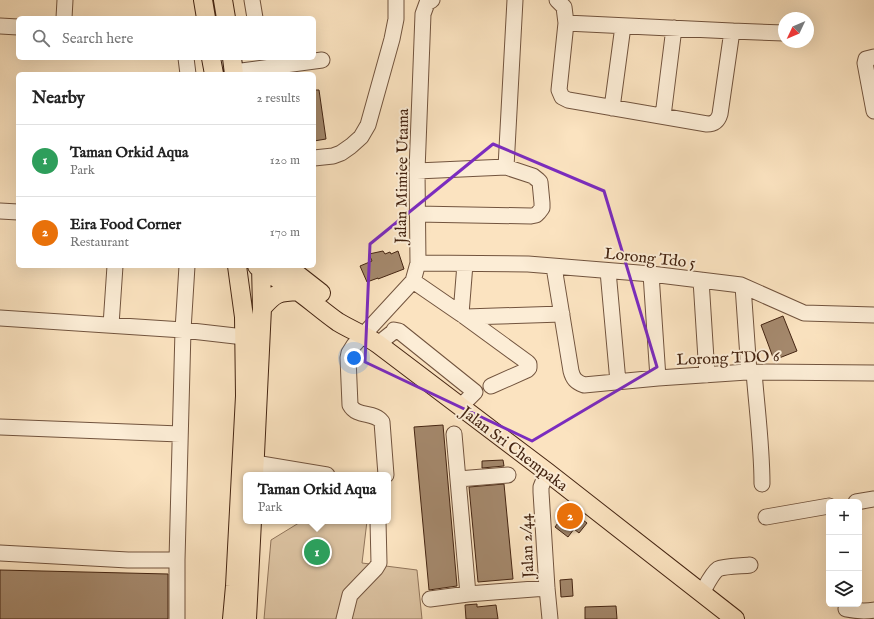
<!DOCTYPE html>
<html lang="en">
<head>
<meta charset="utf-8">
<style>
  body { margin:0; font-family:"IM FELL English",serif; background:#f2f2f2; color:#222 }
  .controls { position:absolute; right:12px; bottom:12px; display:grid; overflow:hidden; border-radius:6px; box-shadow:0 4px 16px #0002 }
  .controls button { width:36px; height:36px; display:grid; place-items:center; padding:0; border:0; border-bottom:1px solid #e0e0e0; background:#fff; color:#222; font:20px sans-serif }
  .compass { position:absolute; left:778px; top:12px; width:36px; height:36px; border-radius:50%; background:#fff; box-shadow:0 4px 16px #0002; rotate:226deg }
  .you { position:absolute; left:354px; top:358px; width:14px; height:14px; margin:-10px; border:3px solid #fff; border-radius:50%; background:#1a73e8; box-shadow:0 0 0 6px #1a73e833 }
  .badge { display:grid; place-items:center; width:26px; height:26px; border-radius:50%; background:#0b8043; color:#fff; font-size:13px; font-weight:700 }
  .pin { position:absolute; translate:-50% -50%; border:2px solid #fff; box-shadow:0 1px 4px #0006 }
  .popup { position:absolute; left:243px; top:472px; width:148px; height:52px; box-sizing:border-box; display:grid; place-content:center; border-radius:6px; background:#fff; filter:drop-shadow(0 1px 3px #0005); font-size:13px; white-space:nowrap; color:#767676 }
  .popup b { font-size:15px; color:#222 }
  .popup::after { content:''; position:absolute; left:50%; top:100%; margin-left:-8px; border:8px solid transparent; border-top-color:#fff }
  .list { margin:0; padding:0; list-style:none }
  h2 { display:flex; justify-content:space-between; align-items:center; height:52px; margin:0; padding:0 16px; font-size:17px }
  h2 small { font-size:13px; font-weight:400; color:#767676 }
  .list li { display:grid; grid-template-columns:26px 1fr auto; gap:12px; align-items:center; box-sizing:border-box; height:72px; padding:0 16px; border-top:1px solid #e0e0e0 }
  .list b { display:block; font-size:15px; white-space:nowrap }
  .list p { margin:0; font-size:13px; white-space:nowrap; color:#767676 }
  .list em { font-size:13px; font-style:normal; color:#767676 }
  .icon { flex:none; width:22px; height:22px; fill:none; stroke:currentColor; stroke-width:2; stroke-linecap:round; stroke-linejoin:round }
  .map { position:relative; flex:none; width:874px; height:619px; overflow:hidden }
  .search { position:absolute; background:#fff; box-shadow:0 4px 16px #0002; left:16px; top:16px; width:300px; height:44px; display:flex; align-items:center; gap:10px; box-sizing:border-box; padding:0 14px; border-radius:6px; color:#767676; font-size:15px }
  .panel { position:absolute; background:#fff; box-shadow:0 4px 16px #0002; left:16px; top:72px; width:300px; height:196px; border-radius:6px }
  .map>svg:first-child { display:block }
  .green { fill:#dcc3a2; stroke:#90745a }
  .building { fill:#a4886c; stroke:#452512 }
  .lines { fill:none; stroke-linecap:round; stroke-linejoin:round }
  .minor-casing { stroke:#72543e; stroke-width:17 }
  .major-casing { stroke:#452512; stroke-width:20 }
  .minor { stroke:#fcedd6; stroke-width:15 }
  .major { stroke:#fbe3c0; stroke-width:18 }
  .marked { fill:none; stroke:#7b2cbf; stroke-width:3; stroke-linejoin:round }
  .labels { text-anchor:middle; stroke-width:4; stroke-linejoin:round; paint-order:stroke }
  .street-label { font-size:16px; fill:#452512; stroke:#fcedd6 }
</style>
</head>
<body>
<div class="map">
<svg width="874" height="619" viewBox="0 0 874 619">
  <rect width="100%" height="100%" fill="#fbe3c0"/>
  <filter id="stains"><feTurbulence type="fractalNoise" baseFrequency=".005" numOctaves="4"/><feColorMatrix values="0 0 0 0 .2 0 0 0 0 .09 0 0 0 0 .02 0 0 0 .5 -.17"/></filter>
  <radialGradient id="worn" r=".72"><stop offset=".6" stop-color="#630" stop-opacity="0"/><stop offset="1" stop-color="#630" stop-opacity=".3"/></radialGradient>
  <path class="green" d="M302 521H367L362 563 417 570 422 619H264L271 540Z"/>
  <path class="building" d="M314 90H319L326 139 314 141Z
    M383 251 385 254 390 252 391 254 398 251 404 269 378 279V278L367 282 360 266 372 261 369 254Z
    M783 316 797 351 774 360 761 325Z
    M443 425 457 586 429 590 414 427Z
    M503 460 504 466 482 468V461Z
    M504 484 513 579 478 582 469 487Z
    M568 509 587 523 579 533 574 529 568 537 555 527Z
    M0 570 168 574V619H0Z
    M572 579 573 596 561 597 560 580Z
    M477 604V607L496 605 498 619H466L465 605Z
    M616 606 617 619H585V607Z"/>
  <g class="lines">
    <g class="minor-casing">
      <path id="minor" d="M252 0 255 18
        M557 0 564 7 566 23 559 90 562 97 568 100 707 124C714 124 718 121 720 114L732 31
        M64 18 65 0
        M566 23 732 31 784 33
        M0 26 18 27
        M874 57 866 59 865 63 874 111
        M186 58 188 74
        M234 72 322 60
        M612 108 623 26
        M663 116 674 28
        M314 158 333 156 341 153 351 146 361 137 368 125 392 39 396 19V0
        M506 167 515 0
        M417 171 506 167 533 176 538 180 540 182 542 203V208L539 212 536 215 531 216 417 214
        M0 211 18 212
        M418 263 528 264 651 274 741 285 804 313 874 315
        M554 267 571 371C573 379 576 382 584 385L658 378 747 372 874 373
        M608 271 618 382
        M651 274 658 378
        M701 280 707 375
        M413 281 461 314 527 362 529 364V368L527 370 491 386
        M743 286 749 372
        M461 314 465 264
        M466 317 562 314
        M0 318 183 330 244 337
        M111 325 115 266
        M378 344 393 332 394 330 399 331 475 392 460 407
        M754 372C757 410 762 447 762 484
        M0 427 180 434
        M454 434 468 594 547 588
        M255 463 327 475
        M547 472 541 487V492L547 588 550 619
        M386 475 382 422C374 411 357 418 350 405L348 358 349 353 354 345 413 281 418 263 417 171 423 14 427 3 432 0
        M458 479 508 475
        M856 502 874 499
        M766 517 829 506
        M0 553 128 560H177
        M702 593C706 586 712 573 718 569 724 566 743 566 750 565
        M430 599 468 594
        M846 609C856 611 864 612 874 610
        M177 619V560L183 330 187 266
        M344 619 350 595 376 568 379 563 378 521"/>
    </g>
    <g class="major-casing">
      <path id="major" d="M203 0 206 18
        M223 0 226 18
        M211 58 214 74
        M232 58 234 74
        M257 266C266 274 278 278 289 285 306 296 321 310 338 322 351 330 365 335 378 344L547 472 735 619
        M283 266 298 275 321 293
        M262 308C275 293 278 292 298 291
        M254 475 262 308 261 266
        M232 619 235 586 245 396 244 317 237 266
        M247 619 252 521"/>
    </g>
    <use href="#minor" class="minor"/>
    <use href="#major" class="major"/>
  </g>
  <path class="marked" d="M493 144 604 191 657 367 532 441 365 362 370 244Z"/>
  <g class="labels">
    <g class="street-label">
      <text transform="translate(401 176) rotate(-89)" y="6">Jalan Mimiee Utama</text>
      <text transform="translate(650 257) rotate(6)" y="6">Lorong Tdo 5</text>
      <text transform="translate(728 357) rotate(-2)" y="6">Lorong TDO 6</text>
      <text transform="translate(515 448) rotate(37)" y="6">Jalan Sri Chempaka</text>
      <text transform="translate(526 546) rotate(-93)" y="6">Jalan 2/44</text>
    </g>
  </g>
  <rect width="100%" height="100%" filter="url(#stains)"/>
  <rect width="100%" height="100%" fill="url(#worn)"/>
</svg>
<div class="controls">
<button>+</button>
<button>−</button>
<button><svg class="icon" aria-label="layers" viewBox="0 0 24 24"><path d="M12 4l9 5-9 5-9-5zM3 14l9 5 9-5"/></svg></button>
</div>
<svg class="compass" viewBox="-18 -18 36 36"><path d="M0-13l5 13h-10z" fill="#e53935"/><path d="M0 13l5-13h-10z" fill="#767676"/></svg>
<div class="you"></div>
<div class="pin badge" style="left:317px;top:552px;background:#2e9e5b">1</div>
<div class="popup"><b>Taman Orkid Aqua</b>Park</div>
<div class="pin badge" style="left:570px;top:516px;background:#e8710a">2</div>
<div class="search"><svg class="icon" aria-label="search" viewBox="0 0 24 24"><circle cx="10" cy="10" r="6"/><path d="M15 15l6 6"/></svg>Search here</div>
<section class="panel">
<h2>Nearby<small>2 results</small></h2>
<ul class="list">
<li><span class="badge" style="background:#2e9e5b">1</span><div><b>Taman Orkid Aqua</b><p>Park</p></div><em>120 m</em></li>
<li><span class="badge" style="background:#e8710a">2</span><div><b>Eira Food Corner</b><p>Restaurant</p></div><em>170 m</em></li>
</ul>
</section>
</div>
</body>
</html>
